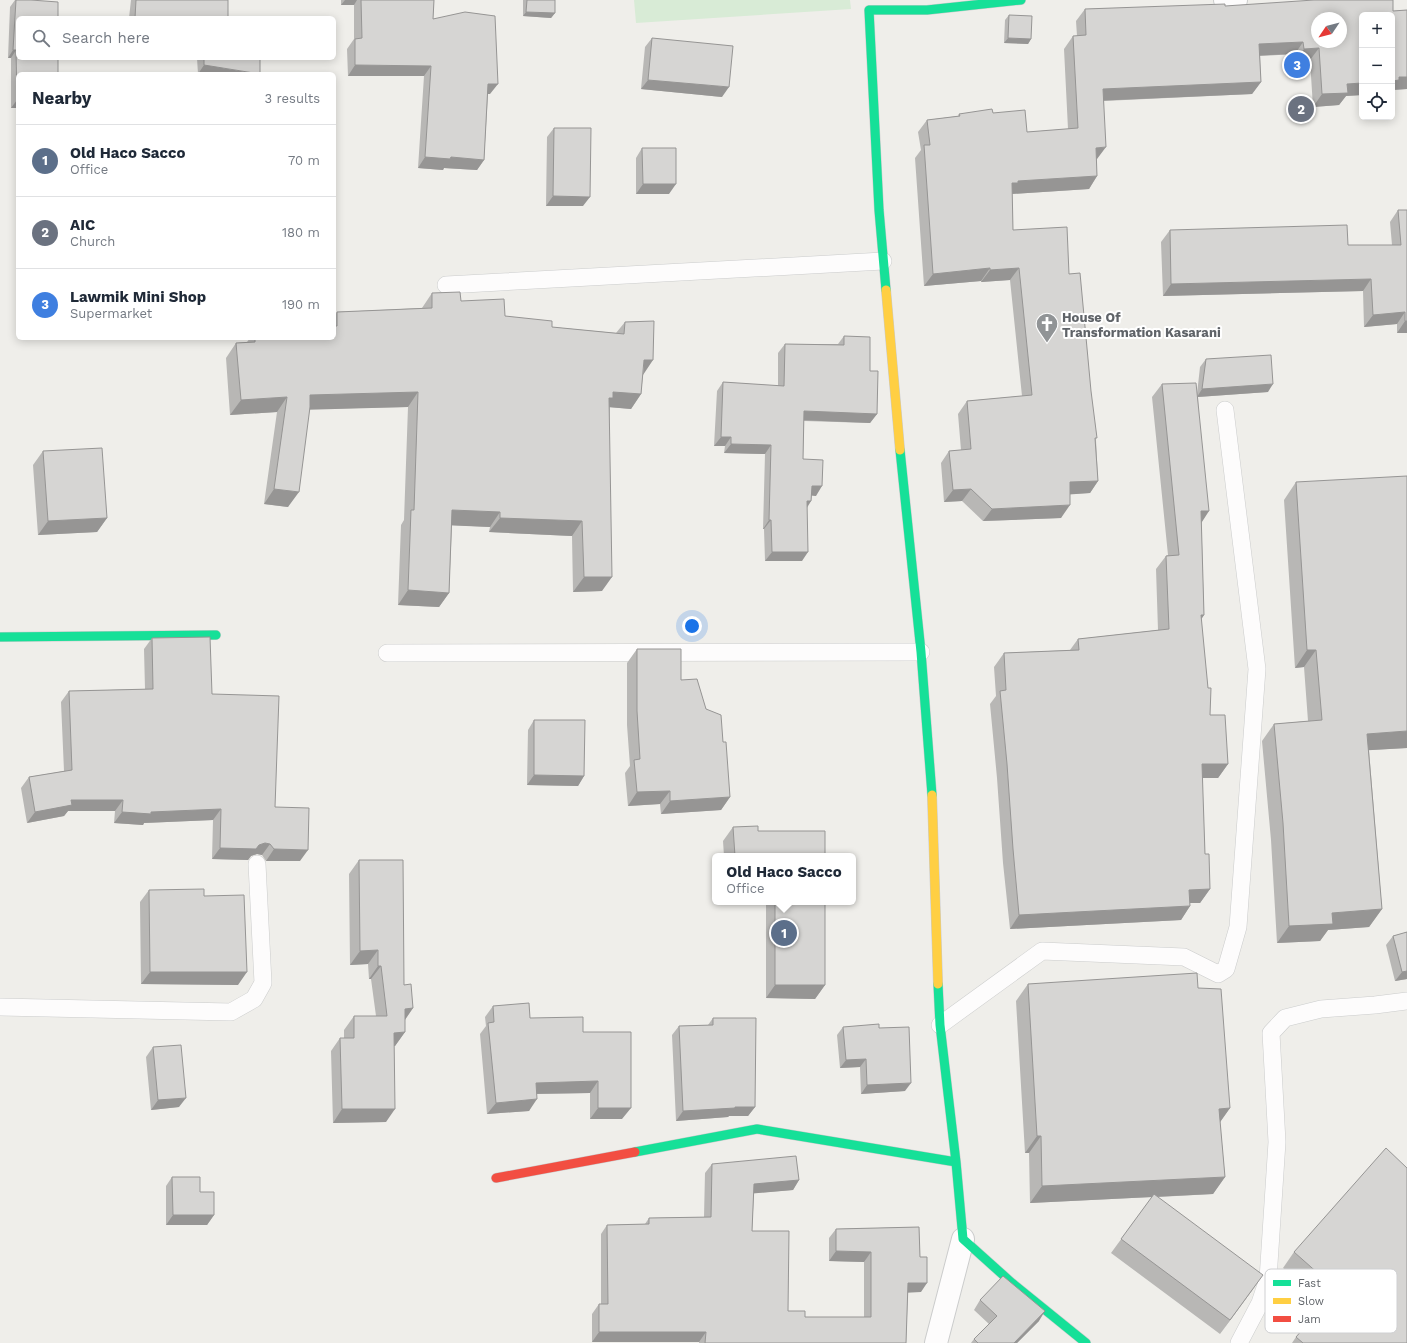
<!DOCTYPE html>
<html lang="en">
<head>
<meta charset="utf-8">
<style>
  body { margin:0; font-family:"Work Sans",sans-serif; background:#f2f2f3; color:#1f2937 }
  .controls { position:absolute; right:12px; top:12px; display:grid; overflow:hidden; border-radius:6px; box-shadow:0 2px 10px #0003 }
  .controls button { width:36px; height:36px; display:grid; place-items:center; padding:0; border:0; border-bottom:1px solid #e0e1e3; background:#fff; color:#1f2937; font:20px sans-serif }
  .compass { position:absolute; left:1311px; top:12px; width:36px; height:36px; border-radius:50%; background:#fff; box-shadow:0 2px 10px #0003; rotate:235deg }
  .you { position:absolute; left:692px; top:626px; width:14px; height:14px; margin:-10px; border:3px solid #fff; border-radius:50%; background:#1a73e8; box-shadow:0 0 0 6px #1a73e833 }
  .badge { display:grid; place-items:center; width:26px; height:26px; border-radius:50%; background:#7c3aed; color:#fff; font-size:13px; font-weight:700 }
  .pin { position:absolute; translate:-50% -50%; border:2px solid #fff; box-shadow:0 1px 4px #0006 }
  .popup { position:absolute; left:712px; top:853px; width:144px; height:52px; box-sizing:border-box; display:grid; place-content:center; border-radius:6px; background:#fff; filter:drop-shadow(0 1px 3px #0005); font-size:13px; white-space:nowrap; color:#747a83 }
  .popup b { font-size:15px; color:#1f2937 }
  .popup::after { content:''; position:absolute; left:50%; top:100%; margin-left:-8px; border:8px solid transparent; border-top-color:#fff }
  .list { margin:0; padding:0; list-style:none }
  h2 { display:flex; justify-content:space-between; align-items:center; height:52px; margin:0; padding:0 16px; font-size:17px }
  h2 small { font-size:13px; font-weight:400; color:#747a83 }
  .list li { display:grid; grid-template-columns:26px 1fr auto; gap:12px; align-items:center; box-sizing:border-box; height:72px; padding:0 16px; border-top:1px solid #e0e1e3 }
  .list b { display:block; font-size:15px; white-space:nowrap }
  .list p { margin:0; font-size:13px; white-space:nowrap; color:#747a83 }
  .list em { font-size:13px; font-style:normal; color:#747a83 }
  .icon { flex:none; width:22px; height:22px; fill:none; stroke:currentColor; stroke-width:2; stroke-linecap:round; stroke-linejoin:round }
  .map { position:relative; flex:none; width:1407px; height:1343px; overflow:hidden }
  .search { position:absolute; background:#fff; box-shadow:0 2px 10px #0003; left:16px; top:16px; width:320px; height:44px; display:flex; align-items:center; gap:10px; box-sizing:border-box; padding:0 14px; border-radius:6px; color:#747a83; font-size:15px }
  .panel { position:absolute; background:#fff; box-shadow:0 2px 10px #0003; left:16px; top:72px; width:320px; height:268px; border-radius:6px }
  .map>svg:first-child { display:block }
  .green { fill:#d8ebd6 }
  .lines { fill:none; stroke-linecap:round; stroke-linejoin:round }
  .lane-casing { stroke:#cbcccc; stroke-width:18 }
  .street-casing { stroke:#cbcccc; stroke-width:24 }
  .fast-casing { stroke:#cacacb; stroke-width:10 }
  .slow-casing { stroke:#cacacb; stroke-width:10 }
  .jam-casing { stroke:#cacacb; stroke-width:10 }
  .lane { stroke:#fdfcfc; stroke-width:17 }
  .street { stroke:#fdfcfc; stroke-width:22 }
  .fast { stroke:#16e098; stroke-width:9 }
  .slow { stroke:#ffcf43; stroke-width:9 }
  .jam { stroke:#f24e42; stroke-width:9 }
  .wall { fill:#b8b7b5 }
  .shaded-wall { fill:#969594 }
  .building { fill:#d6d5d3; stroke:#969594; fill-rule:evenodd }
  .labels { text-anchor:middle; stroke-width:4; stroke-linejoin:round; paint-order:stroke }
  .poi-label { font-size:13px; font-weight:bold; fill:#5f6368; stroke:#fff; text-anchor:start }
  .key { fill:#fff; stroke:#cfd0d2; stroke-width:1 }
  .key-label { font-size:11px; fill:#5f6368 }
</style>
</head>
<body>
<div class="map">
<svg width="1407" height="1343" viewBox="0 0 1407 1343">
  <rect width="100%" height="100%" fill="#efeeea"/>
  <path class="green" d="M634 0H850L851 9 636 23Z"/>
  <g class="lines">
    <g class="lane-casing">
      <path id="lane" d="M446 285 883 261
        M387 653 921 652
        M0 1007 231 1012 254 999 263 983 257 864
        M940 1025 1042 951 1184 957 1218 974 1226 969 1238 927 1257 669 1225 410
        M1239 1343 1260 1303 1268 1279 1277 1142 1271 1033 1285 1018 1321 1009 1375 1005 1407 1001"/>
    </g>
    <g class="street-casing">
      <path id="street" d="M1225 0H1236
        M936 1343 963 1239"/>
    </g>
    <g class="fast-casing">
      <path id="fast" d="M886 290 879 210 869 10H927L1021 0
        M900 450 921 652 932 795
        M0 637 216 635
        M938 984 940 1025 956 1162 963 1239 1012 1283 1086 1343
        M635 1152 757 1129 956 1162"/>
    </g>
    <g class="slow-casing">
      <path id="slow" d="M886 290 900 450
        M932 795 938 984"/>
    </g>
    <g class="jam-casing">
      <path id="jam" d="M496 1178 635 1152"/>
    </g>
    <use href="#lane" class="lane"/>
    <use href="#street" class="street"/>
    <use href="#fast" class="fast"/>
    <use href="#slow" class="slow"/>
    <use href="#jam" class="jam"/>
  </g>
  <path class="wall" d="M15 0H31L18 74V108H11V58H8L10 7Z
    M131 0H228V18H129Z
    M341 0H434L433 19 490 94H488L484 160 477 170 444 168 443 170 418 168 424 76H348L347 49 354 39V5H341Z
    M523 0H555V13L551 18 523 16Z
    M1225 6 1393 11 1407 10V89L1392 90V15H1362V95L1346 96 1339 105 1313 107 1310 60 1295 61V54L1260 56 1261 82 1252 94 1104 101 1097 159 1096 160 1097 176 1089 189 1012 194 1013 230 1069 274 1096 440 1098 481 1090 493 1070 494 1061 518 983 521 962 501 944 502 941 463 949 451 961 450 958 414 967 401 1022 396 1010 280 981 282V281L924 286 915 158 921 150 918 132 927 120 958 116 959 114 993 113 1027 132 1068 129 1064 49 1073 36H1077L1076 21 1085 9Z
    M1009 15 1031 39 1028 44 1004 43 1005 20Z
    M652 38 722 97 641 89 645 47Z
    M197 58H260L198 74Z
    M554 128 583 206H546L547 137Z
    M642 148 669 194H636V158Z
    M1398 210H1407V333H1397V324L1364 327 1363 291 1163 296 1161 242 1170 230 1348 245H1392L1390 222Z
    M432 293 461 301 505 316 552 327 616 333 625 322 643 375 641 394 631 409 610 407 602 591 573 592 572 536 489 532 490 527 452 525 449 593 439 607 398 605 401 525 404 520 408 407 310 409 288 507 264 504 277 412 230 415 226 358 236 343 247 342 250 338H334V317L337 312 422 308Z
    M844 336 870 371 877 414 870 423 804 421 803 459 816 496 812 495 811 501 807 508 802 561H765L764 529H763L765 454 724 453 725 446H714L717 391 723 382 778 386V353L785 344H838Z
    M1206 359 1268 392 1198 397 1204 615 1201 619 1210 715 1228 764 1218 778H1202L1205 854 1210 889 1200 903H1190V906L1181 920 1010 929 1003 863 997 778 990 704 996 696 994 667 1004 653 1070 650 1078 639 1158 630 1156 569 1166 556 1168 555 1152 397 1162 384 1197 394 1200 367Z
    M43 451 107 518 97 532 38 535 33 465Z
    M1296 482 1407 748 1369 750 1382 909 1369 927 1328 930 1320 941 1277 943 1271 840 1262 741 1274 724 1308 721 1304 667 1295 668 1284 500Z
    M152 638 212 694 275 807 300 861H266L262 855 257 854 251 856 248 860 212 859 213 820 144 823 143 825 114 823 115 811H68L64 816 27 823 21 788 29 777 64 771 61 702 69 691 145 689 144 649Z
    M637 649 681 680 706 709 723 742 730 797 721 810 661 814 660 804 628 806 625 773 630 766 627 725V663Z
    M534 720 584 776 578 786 527 785 528 730Z
    M733 827 758 831 825 856H724L723 841Z
    M359 860 404 985 413 1008 405 1020V1032L395 1046H394L386 1122 333 1123 331 1051 340 1038H344V1030L354 1016H376L371 979H369L368 964 350 965 349 874Z
    M149 890 204 896 238 985 141 984 140 902Z
    M766 902H825V985L815 999 766 998Z
    M1407 932V979L1395 981 1386 945 1393 936Z
    M1028 984 1198 988 1230 1108 1220 1122 1225 1177 1213 1194 1158 1197 1253 1289 1220 1334 1111 1253 1152 1197 1030 1203 1029 1153H1025L1016 1001Z
    M493 1006 530 1018 583 1032 622 1119H590V1093L537 1094 529 1111 487 1114 480 1034 486 1026 485 1017Z
    M713 1018 755 1107 748 1116H729L728 1117 676 1121 672 1035 679 1026 708 1025Z
    M843 1027 879 1028 905 1091 861 1094 860 1067 840 1068 837 1035Z
    M153 1047 179 1107 151 1110 146 1057Z
    M712 1164 799 1180 793 1190 754 1193 752 1231 788 1311 805 1317H864V1262L829 1261V1238L836 1229 919 1227 921 1292H908L906 1343H699V1342H592V1314L599 1304H601V1234L607 1225 645 1224 649 1218 704 1217 705 1173Z
    M172 1177 200 1192 214 1215 207 1225H166V1186Z
    M1294 1252 1407 1343H1292L1296 1337 1324 1305 1283 1268Z
    M980 1300 1039 1321 1017 1343H971L974 1339 989 1324 974 1310Z"/>
  <path class="shaded-wall" d="M345 0H357L354 5H341Z
    M526 12 555 13 551 18 523 16Z
    M1008 38 1031 39 1028 44 1004 43Z
    M1303 42 1295 54 1250 56 1259 44Z
    M1319 48 1310 60 1295 61 1304 49Z
    M13 50H16L11 58H8Z
    M204 65 259 74H198Z
    M355 65 431 66 424 76H348Z
    M1399 77H1407V89L1392 90V81Z
    M648 80 729 87 722 97 641 89Z
    M1261 82 1252 94 1094 101 1103 89Z
    M1362 83V95L1346 96 1339 105 1313 107 1322 94 1347 84Z
    M488 84H498L490 94H481Z
    M17 100H18V108H11Z
    M1106 147 1097 159 1087 160 1096 148Z
    M425 157H451L484 160 477 170 444 168 443 170 418 168Z
    M1097 176 1089 189 1011 194 1012 183 1018 181Z
    M643 184H676L669 194H636Z
    M553 196 590 197 583 206H546Z
    M990 268 981 281 924 286 933 274Z
    M1019 268 1010 280 981 282 990 270Z
    M1371 279 1363 291 1163 296 1171 284Z
    M1405 312 1397 324 1364 327 1373 315Z
    M1405 321H1407V333H1397Z
    M644 360H653L643 375Z
    M1273 384 1268 392 1197 397 1202 389Z
    M418 392 408 407 299 410 310 395Z
    M613 392 641 394 631 409 607 407 599 413Z
    M287 397 277 412 230 415 241 400Z
    M804 411 877 414 870 423 798 420Z
    M721 437H731L725 446H714Z
    M731 444 771 445 765 454 724 453Z
    M1098 481 1090 493 1062 495 1070 482Z
    M812 486H822L816 496 805 495Z
    M274 489 299 492 288 507 264 504Z
    M971 489 962 501 944 502 953 490Z
    M807 501H811L805 510Z
    M1070 505 1061 518 983 521 992 509Z
    M452 510 500 512 490 527 442 525Z
    M1201 511H1209L1200 525Z
    M107 518 97 532 38 535 48 521Z
    M500 518 582 521 572 536 489 532Z
    M769 520H771L764 529H763Z
    M772 552H808L802 561H765Z
    M584 577H612L602 591 573 592Z
    M408 590 449 593 439 607 398 605Z
    M1201 615H1204L1195 629Z
    M1307 650H1316L1304 667 1295 668Z
    M1407 731V748L1355 751 1367 734Z
    M1202 764H1228L1218 778H1192Z
    M534 775 584 776 578 786 527 785Z
    M670 791 660 804 628 806 637 792Z
    M730 797 721 810 661 814 670 801Z
    M71 800H123L115 811H68L64 816 27 823 35 812Z
    M221 809 213 820 144 823 143 825 114 823 122 812H151Z
    M265 843 270 844 262 855 257 854 251 856 248 860 212 859 220 848 259 845Z
    M274 849 308 850 300 861H266Z
    M1210 889 1200 903H1180L1189 890Z
    M1190 906 1181 920 1010 929 1019 915Z
    M1382 909 1369 927 1328 930 1320 941 1277 943 1289 926 1332 913Z
    M378 950 368 964 350 965 360 951Z
    M378 966H381L371 979H369Z
    M1407 971V979L1395 981 1402 972Z
    M150 972H247L238 985 141 984Z
    M775 985H825L815 999 766 998Z
    M413 1008 404 1021 405 1009Z
    M405 1032 395 1046 384 1047 394 1033Z
    M866 1059 860 1067 840 1068 846 1060Z
    M598 1081 590 1093 528 1094 536 1083Z
    M911 1083 905 1091 861 1094 867 1085Z
    M186 1098 179 1107 151 1110 158 1100Z
    M537 1099 529 1111 487 1114 496 1103Z
    M735 1107H755L748 1116H729L728 1117 676 1121 683 1111Z
    M598 1108H631L622 1119H590Z
    M1230 1108 1218 1125 1219 1109Z
    M342 1109H395L386 1122 333 1123Z
    M1037 1136H1041L1029 1153H1025Z
    M1225 1177 1213 1194 1030 1203 1042 1186Z
    M799 1180 793 1190 747 1194 754 1184Z
    M173 1215H214L207 1225H166Z
    M836 1251 871 1252 864 1262 829 1261Z
    M1263 1275 1253 1289 1220 1334 1230 1320Z
    M908 1283H927L921 1292 902 1293Z
    M1045 1311 1039 1321 1017 1343H1014Z
    M599 1332H706L699 1342H592Z"/>
  <path class="building" d="M16 0H31L58 2V18H18V58H58V74H18V100H17L16 50H13Z
    M136 0H228V18H135Z
    M361 0H434L433 19 465 12 495 16 498 84H488L484 160 451 157 450 159 425 157 431 66 355 65V39L362 38Z
    M527 0H555V13L526 12Z
    M1314 0H1393V11L1407 10V77H1399V80L1392 81V15H1362V83L1347 84 1348 93 1322 94 1319 48 1304 49 1303 42 1259 44 1261 82 1103 89 1106 147 1096 148 1097 176 1018 181V183H1012L1013 230 1067 227 1069 274 1080 273 1091 391 1097 438H1095L1098 481 1070 482V505L992 509 971 489 953 490 949 451 971 449 967 401 1032 395 1019 268 990 270V268L933 274 924 145H930L927 120 960 116 959 114 992 109 993 113 1025 110 1027 132 1078 128 1073 36 1086 35 1085 9 1225 4V6ZM1317 18H1341V42H1317Z
    M1009 15 1032 16 1031 39 1008 38Z
    M652 38 733 46 729 87 648 80Z
    M204 58H260V74L204 65Z
    M554 128H591L590 197 553 196Z
    M642 148H676V184H643Z
    M1398 210H1407V321H1405V312L1373 315 1371 279 1171 284 1170 230 1347 225 1348 245H1401Z
    M460 292 461 301 504 299 505 316 552 321V327L624 334 625 322 654 321 653 360H644L641 394 613 392V398H609L612 577H584L582 521 500 518V512L452 510 449 593 408 590 411 510H414L418 392 310 395V407L299 492 274 489 287 397 241 400 236 343 255 342V338H334V326H337V312L432 308V293Z
    M844 336 870 337V371H878L877 414 804 411 803 459 823 460 822 486H812L811 501H807L808 552H772L771 520H769L771 445 731 444V437H721L723 382 784 386 785 344 844 345Z
    M1271 355 1273 384 1202 389 1206 359Z
    M1196 383 1209 511H1201L1204 615H1201L1208 688H1211L1210 715H1225L1228 764H1202L1205 854H1209L1210 889 1189 890 1190 906 1019 915 1013 849 1007 764 1000 691 1006 690 1004 653 1079 650 1078 639 1169 629 1166 556 1179 555 1162 384Z
    M102 448 107 518 48 521 43 451Z
    M1407 476V731L1367 734 1382 909 1332 913 1333 924 1289 926 1283 823 1274 724 1322 720 1316 650H1307L1296 482Z
    M210 637 212 694 279 696 275 807 309 808 308 850 274 849 270 844 265 843 259 845 256 849 220 848 221 809 151 812V814L122 812 123 800H71L72 805 35 812 29 777 72 770 69 691 153 689 152 638Z
    M637 649H681V680L697 679 706 709 721 715 723 742H726L730 797 670 801V791L637 792 634 760 640 759 637 711Z
    M534 720H585L584 776 534 775Z
    M758 826V831H825V856H735L733 827Z
    M359 860H403L404 985 411 984 413 1008 405 1009V1032L394 1033 395 1109H342L340 1038H354V1016H387L381 966H378V950L360 951Z
    M204 889V896L244 895 247 972H150L149 890Z
    M775 902H825V985H775Z
    M1407 932V971L1402 972 1393 936Z
    M1197 973 1198 988 1221 989 1230 1108 1219 1109 1225 1177 1042 1186 1041 1136H1037L1028 984Z
    M529 1003 530 1018 583 1017V1032H631V1108H598V1081L536 1083 537 1099 496 1103 488 1023 494 1022 493 1006Z
    M713 1018H756L755 1107H735V1108L683 1111 679 1026 713 1025Z
    M879 1024V1028L909 1027 911 1083 867 1085 866 1059 846 1060 843 1027Z
    M181 1045 186 1098 158 1100 153 1047Z
    M1386 1148 1407 1168V1343H1303L1296 1337 1337 1290 1294 1252Z
    M796 1156 799 1180 754 1184 752 1231H789L788 1311H805V1317H871V1252L836 1251V1229L919 1227 920 1257H927V1283H908L906 1343H705L706 1332H599V1304H608L607 1225 649 1224V1218L711 1217 712 1164Z
    M172 1177H200V1192H214V1215H173Z
    M1154 1194 1263 1275 1230 1320 1121 1239Z
    M1003 1276 1045 1311 1014 1343H978L974 1339 997 1316 980 1300Z"/>
  <defs>
    <g id="church-pin" transform="scale(1.15)"><path d="M0 17L-7.5 6A9.5 9.5 0 1 1 7.5 6Z" fill="#919496" stroke="#fff"/><path d="M-1.2-6h2.4v3.5h3.3v2.4h-3.3V6h-2.4V-.1h-3.3v-2.4h3.3Z" fill="#fff"/></g>
  </defs>
  <g fill-rule="evenodd">
    <use href="#church-pin" x="1047" y="324"/>
  </g>
  <g class="labels">
    <g class="poi-label">
      <text x="1062" y="322">House Of<tspan x="1062" dy="15">Transformation Kasarani</tspan></text>
    </g>
  </g>
  <rect x="1265" y="1269" width="132" height="64" rx="6" class="key"/>
  <rect x="1273" y="1280" width="18" height="6" fill="#16e098"/>
  <rect x="1273" y="1298" width="18" height="6" fill="#ffcf43"/>
  <rect x="1273" y="1316" width="18" height="6" fill="#f24e42"/>
  <g class="key-label">
    <text x="1298" y="1287">Fast</text>
    <text x="1298" y="1305">Slow</text>
    <text x="1298" y="1323">Jam</text>
  </g>
</svg>
<div class="controls">
<button>+</button>
<button>−</button>
<button><svg class="icon" aria-label="locate" viewBox="0 0 24 24"><circle cx="12" cy="12" r="6"/><path d="M12 2v4M12 18v4M2 12h4M18 12h4"/></svg></button>
</div>
<svg class="compass" viewBox="-18 -18 36 36"><path d="M0-13l5 13h-10z" fill="#e53935"/><path d="M0 13l5-13h-10z" fill="#747a83"/></svg>
<div class="you"></div>
<div class="pin badge" style="left:784px;top:933px;background:#5c6f8a">1</div>
<div class="popup"><b>Old Haco Sacco</b>Office</div>
<div class="pin badge" style="left:1301px;top:109px;background:#6b7280">2</div>
<div class="pin badge" style="left:1297px;top:65px;background:#3f7fe0">3</div>
<div class="search"><svg class="icon" aria-label="search" viewBox="0 0 24 24"><circle cx="10" cy="10" r="6"/><path d="M15 15l6 6"/></svg>Search here</div>
<section class="panel">
<h2>Nearby<small>3 results</small></h2>
<ul class="list">
<li><span class="badge" style="background:#5c6f8a">1</span><div><b>Old Haco Sacco</b><p>Office</p></div><em>70 m</em></li>
<li><span class="badge" style="background:#6b7280">2</span><div><b>AIC</b><p>Church</p></div><em>180 m</em></li>
<li><span class="badge" style="background:#3f7fe0">3</span><div><b>Lawmik Mini Shop</b><p>Supermarket</p></div><em>190 m</em></li>
</ul>
</section>
</div>
</body>
</html>
